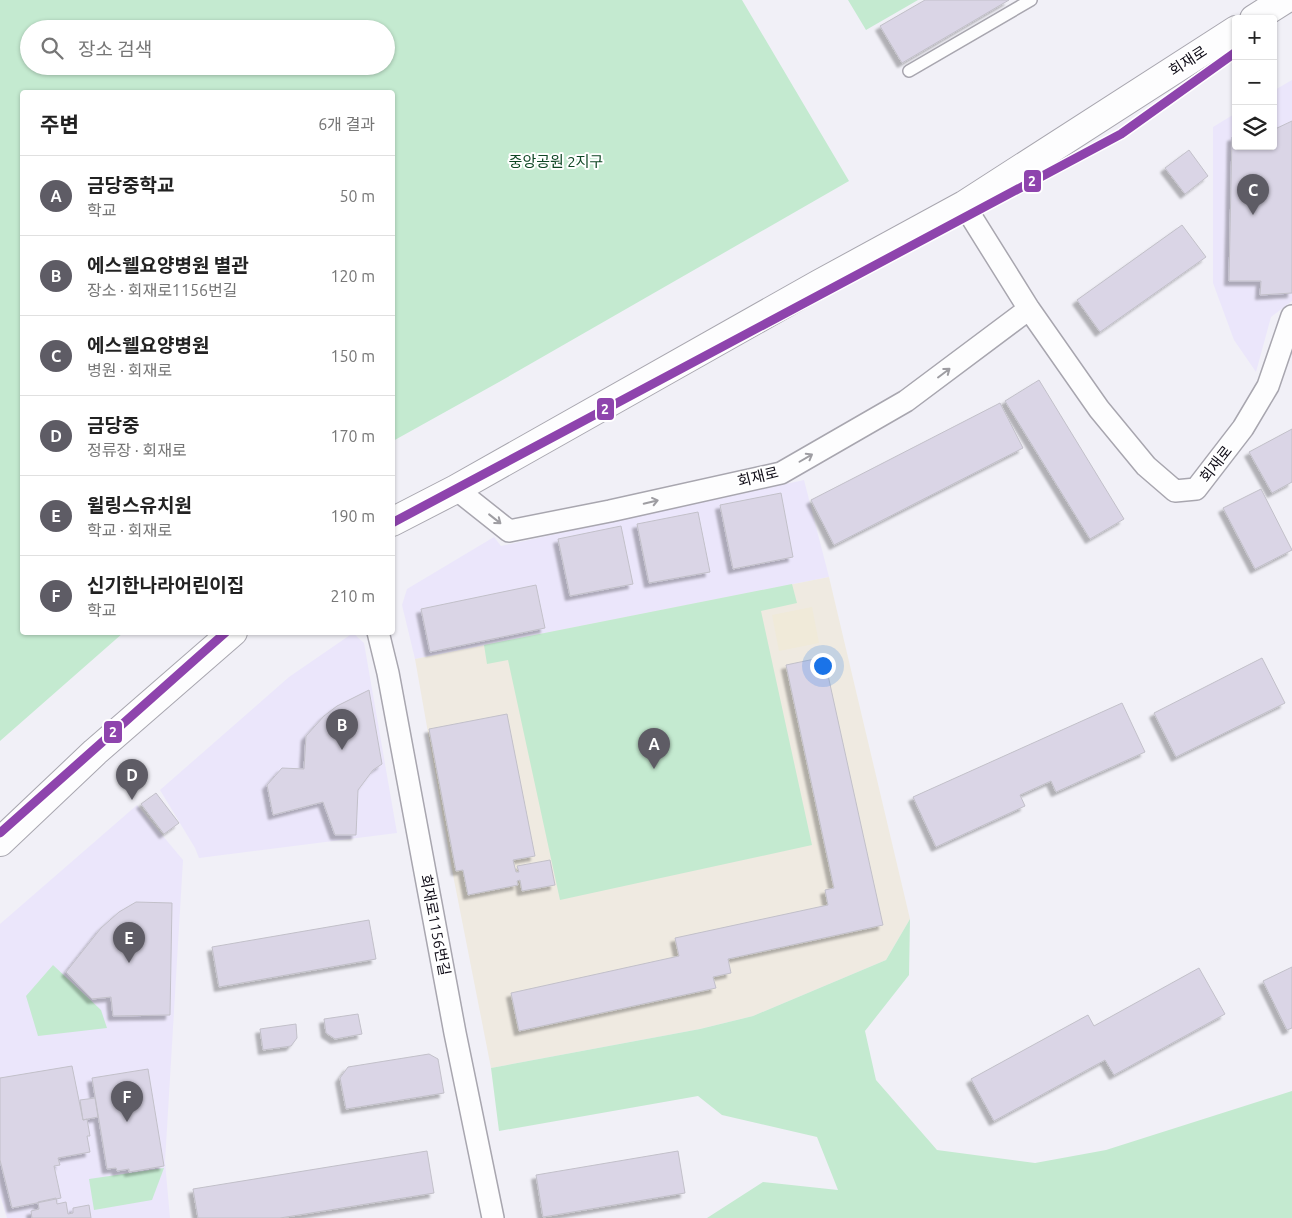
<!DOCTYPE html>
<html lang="ko">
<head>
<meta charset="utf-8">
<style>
  body { margin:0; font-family:Ubuntu,"Noto Sans KR",sans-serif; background:#f6f6f6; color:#222 }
  .controls { position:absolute; right:15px; top:15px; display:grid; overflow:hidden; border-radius:5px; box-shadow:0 1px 4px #0004 }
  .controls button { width:45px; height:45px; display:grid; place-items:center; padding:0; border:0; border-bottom:1px solid #e0e0e0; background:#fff; color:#222; font:25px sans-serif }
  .you { position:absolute; left:822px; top:665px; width:18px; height:18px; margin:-12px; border:4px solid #fff; border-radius:50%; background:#1a73e8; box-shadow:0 0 0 8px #1a73e833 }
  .badge { display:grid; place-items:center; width:32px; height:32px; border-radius:50%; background:#5e5c65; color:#fff; font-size:16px; font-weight:700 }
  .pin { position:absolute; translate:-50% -41px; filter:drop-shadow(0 1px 2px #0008) }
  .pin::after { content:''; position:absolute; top:26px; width:18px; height:15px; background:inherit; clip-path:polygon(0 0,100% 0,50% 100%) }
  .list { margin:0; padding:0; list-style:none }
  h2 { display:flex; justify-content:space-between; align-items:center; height:65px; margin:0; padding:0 20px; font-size:21px }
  h2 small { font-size:16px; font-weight:400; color:#767676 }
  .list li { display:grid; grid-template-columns:32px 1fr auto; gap:15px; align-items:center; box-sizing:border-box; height:80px; padding:0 20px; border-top:1px solid #e0e0e0 }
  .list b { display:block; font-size:19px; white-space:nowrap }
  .list p { margin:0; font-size:16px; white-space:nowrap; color:#767676 }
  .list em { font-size:16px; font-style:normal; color:#767676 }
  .icon { flex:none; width:28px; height:28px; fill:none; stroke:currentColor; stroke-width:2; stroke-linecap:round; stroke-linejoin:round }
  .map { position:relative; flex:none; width:1292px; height:1218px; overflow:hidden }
  .search { position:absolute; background:#fff; box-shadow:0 1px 4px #0004; left:20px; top:20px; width:375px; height:55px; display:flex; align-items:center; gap:12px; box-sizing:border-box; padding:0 18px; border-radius:28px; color:#767676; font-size:19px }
  .panel { position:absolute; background:#fff; box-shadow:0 1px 4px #0004; left:20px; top:90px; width:375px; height:545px; border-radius:5px }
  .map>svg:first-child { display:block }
  .built { fill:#ebe6fb }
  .education { fill:#efeae1 }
  .green { fill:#c4ead0; fill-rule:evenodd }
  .sand { fill:#f0ead9 }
  .building { fill:#dad5e6; stroke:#c2c0c9; filter:url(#shadow) }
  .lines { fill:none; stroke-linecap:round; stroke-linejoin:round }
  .service-casing { stroke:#a8a6af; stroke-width:14 }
  .minor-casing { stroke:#a8a6af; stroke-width:24 }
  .secondary-casing { stroke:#a8a6af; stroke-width:30 }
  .service { stroke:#fdfdfe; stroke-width:11 }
  .minor { stroke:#fdfdfe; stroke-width:21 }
  .secondary { stroke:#fdfdfe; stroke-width:28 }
  .rail-1-casing { stroke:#fff; stroke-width:12 }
  .rail-1 { stroke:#8e44ad; stroke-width:9 }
  .oneway { stroke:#9e9da2 }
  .labels { text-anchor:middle; stroke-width:4; stroke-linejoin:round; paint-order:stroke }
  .street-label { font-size:15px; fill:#0f0c17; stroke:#fff }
  .park-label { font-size:15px; fill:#0e4624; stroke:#fff }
  .line-badge { stroke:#fff; stroke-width:2 }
  .badge-label { font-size:14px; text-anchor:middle; font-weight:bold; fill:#fff }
</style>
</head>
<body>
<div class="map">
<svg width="1292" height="1218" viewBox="0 0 1292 1218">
  <defs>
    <filter id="shadow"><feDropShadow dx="-4.5" dy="4.5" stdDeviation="1" flood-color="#0004"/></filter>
  </defs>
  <rect width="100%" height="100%" fill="#f1f0f7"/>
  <path class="built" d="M1292 80V301L1271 317 1256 372 1234 340 1213 283V127L1236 113V146H1273V91Z
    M804 480 829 577 415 659 402 605 407 589 494 537 501 546Z
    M353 633 364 643 397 833 199 858 195 848 160 790 289 677Z
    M137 805 183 860 165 1162 170 1218H7L0 1195V924Z"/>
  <path class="education" d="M829 577 910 919 886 960 753 1016 700 1029 491 1068 454 880 415 659Z"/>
  <path class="green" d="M0 0H742L849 181 499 382 393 441 392 92H22V632L123 633 0 741ZM29 29H386V66H29Z
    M848 0H918L866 30Z
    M792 584 797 603 761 611 812 845 560 900 508 660 487 664 484 645Z
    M910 919 909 975 865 1031 876 1080 937 1150 1035 1163 1106 1150 1292 1091V1218H707L763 1182 838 1190 817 1137 722 1115 698 1096 499 1131 491 1068 700 1029 753 1016 886 960Z
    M53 965 101 1010 107 1028 38 1036 26 996Z
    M164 1168 152 1200 94 1210 89 1179Z"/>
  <path class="sand" d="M812 607 819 643 779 651 772 615Z"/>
  <path class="building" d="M925 0H1009L902 63 880 26Z
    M1292 121V293L1260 295 1261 281H1229L1232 137 1236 136V146H1273V130Z
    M1189 150 1208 176 1185 194 1165 168Z
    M1182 225 1206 257 1100 332 1077 300Z
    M1039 380 1124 519 1090 539 1005 401Z
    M1000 403 1023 448 834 545 811 500Z
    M1292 429V482L1272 493 1249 452Z
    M1261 489 1292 550 1255 569 1223 508Z
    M781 493 793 557 733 569 720 505Z
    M698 512 710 572 649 583 637 524Z
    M621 526 633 584 570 596 558 539Z
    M536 585 545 628 430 652 421 609Z
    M824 657 883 925 728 959 731 973 713 977 716 988 519 1031 511 993 679 956 675 938 828 905 825 890 834 888 786 665Z
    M1262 658 1285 703 1176 757 1154 713Z
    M369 690 382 764 373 770 358 790 356 835H335L323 802 273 815 267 785 282 768 304 769 306 736 324 716 337 706Z
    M1122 703 1145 752 1056 792 1051 781 1020 795 1025 806 936 847 913 797Z
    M507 714 535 856 513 860 516 872H519L517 866 550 860 555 885 522 891 520 880 517 881 518 885 468 895 463 870 456 871 429 729Z
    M156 793 179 823 164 834 141 804Z
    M136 902 172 903 170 1015 113 1016 111 997 92 999 66 972 101 928 119 912Z
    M369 920 376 959 219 987 212 947Z
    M1292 967V1028L1287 1030 1263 981Z
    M1199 968 1225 1014 1114 1075 1105 1060 994 1121 971 1079 1088 1015 1094 1026Z
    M358 1014 362 1034 335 1039 326 1033 324 1019Z
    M296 1024 297 1038 291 1046 263 1050 260 1029Z
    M429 1054 438 1059 444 1093 346 1109 340 1078 348 1067Z
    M72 1066 83 1120 87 1119 90 1136H87L90 1152 58 1158 60 1165 54 1166 61 1198 12 1208 0 1160V1078Z
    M148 1069 164 1166 129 1172V1169L117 1171 116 1168 107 1169 92 1078Z
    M95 1098 98 1117 83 1120 80 1100Z
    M427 1151 434 1193 280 1218H198L193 1189Z
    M678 1151 685 1193 543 1217 536 1175Z
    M56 1198 57 1204 66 1202 68 1214 73 1213V1208L89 1205 91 1218H32L31 1211 39 1209 38 1202Z"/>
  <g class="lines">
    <g class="service-casing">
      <path id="service" d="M909 71 1031 0"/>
    </g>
    <g class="minor-casing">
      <path id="minor" d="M964 205 1029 309 1099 409 1146 466 1175 491 1196 489 1243 428 1268 386 1292 316
        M456 489 509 531 610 511 781 473 906 401 1029 309
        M378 632 388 673 455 1033 493 1218"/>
    </g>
    <g class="secondary-casing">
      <path id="secondary" d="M1254 19 1284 0
        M392 522 456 489 819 284 964 205 1236 30
        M0 842 95 752 233 632"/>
    </g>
    <use href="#service" class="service"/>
    <use href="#minor" class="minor"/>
    <use href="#secondary" class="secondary"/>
    <g class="rail-1-casing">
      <path id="rail-1" d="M392 523 1121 134 1236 52
        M0 833 226 632"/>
    </g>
    <use href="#rail-1" class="rail-1"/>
  </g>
  <defs><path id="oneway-shaft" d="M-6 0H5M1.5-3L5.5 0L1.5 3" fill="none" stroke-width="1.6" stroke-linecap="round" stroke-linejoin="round" transform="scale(1.25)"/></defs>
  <g class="oneway">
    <use href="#oneway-shaft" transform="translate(944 373) rotate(-37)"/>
    <use href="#oneway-shaft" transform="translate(806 458) rotate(-30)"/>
    <use href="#oneway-shaft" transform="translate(651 502) rotate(-13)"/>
    <use href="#oneway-shaft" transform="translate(495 519) rotate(38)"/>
  </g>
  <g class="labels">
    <g class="street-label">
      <text transform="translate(1188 61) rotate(-33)" y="5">회재로</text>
      <text transform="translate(1216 464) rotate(-52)" y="5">회재로</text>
      <text transform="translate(758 477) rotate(-14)" y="5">회재로</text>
      <text transform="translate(435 925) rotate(79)" y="5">회재로1156번길</text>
    </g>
    <g class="park-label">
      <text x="556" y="167">중앙공원 2지구</text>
    </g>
  </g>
  <g class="line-badge">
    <rect x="1023" y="169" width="19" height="24" rx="5" fill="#8e44ad"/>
    <rect x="596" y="397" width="19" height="24" rx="5" fill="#8e44ad"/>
    <rect x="103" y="720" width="20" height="24" rx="5" fill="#8e44ad"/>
  </g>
  <g class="badge-label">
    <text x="1032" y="186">2</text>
    <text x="605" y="414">2</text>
    <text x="113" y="737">2</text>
  </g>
</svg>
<div class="controls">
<button>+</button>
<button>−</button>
<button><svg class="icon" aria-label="layers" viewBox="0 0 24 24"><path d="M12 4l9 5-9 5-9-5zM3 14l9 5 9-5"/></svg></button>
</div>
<div class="you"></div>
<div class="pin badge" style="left:654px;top:769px">A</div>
<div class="pin badge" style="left:342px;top:750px">B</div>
<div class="pin badge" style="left:1253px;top:215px">C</div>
<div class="pin badge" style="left:132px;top:800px">D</div>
<div class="pin badge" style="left:129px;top:963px">E</div>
<div class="pin badge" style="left:127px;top:1122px">F</div>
<div class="search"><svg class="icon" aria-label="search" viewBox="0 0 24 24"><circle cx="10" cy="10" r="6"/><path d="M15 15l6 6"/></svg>장소 검색</div>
<section class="panel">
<h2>주변<small>6개 결과</small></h2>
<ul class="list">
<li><span class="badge">A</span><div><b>금당중학교</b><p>학교</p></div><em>50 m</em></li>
<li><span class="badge">B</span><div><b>에스웰요양병원 별관</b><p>장소 · 회재로1156번길</p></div><em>120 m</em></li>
<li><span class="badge">C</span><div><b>에스웰요양병원</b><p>병원 · 회재로</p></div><em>150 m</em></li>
<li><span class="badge">D</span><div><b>금당중</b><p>정류장 · 회재로</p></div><em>170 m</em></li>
<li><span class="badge">E</span><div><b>윌링스유치원</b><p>학교 · 회재로</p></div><em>190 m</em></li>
<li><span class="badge">F</span><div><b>신기한나라어린이집</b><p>학교</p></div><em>210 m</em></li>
</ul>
</section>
</div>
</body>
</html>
